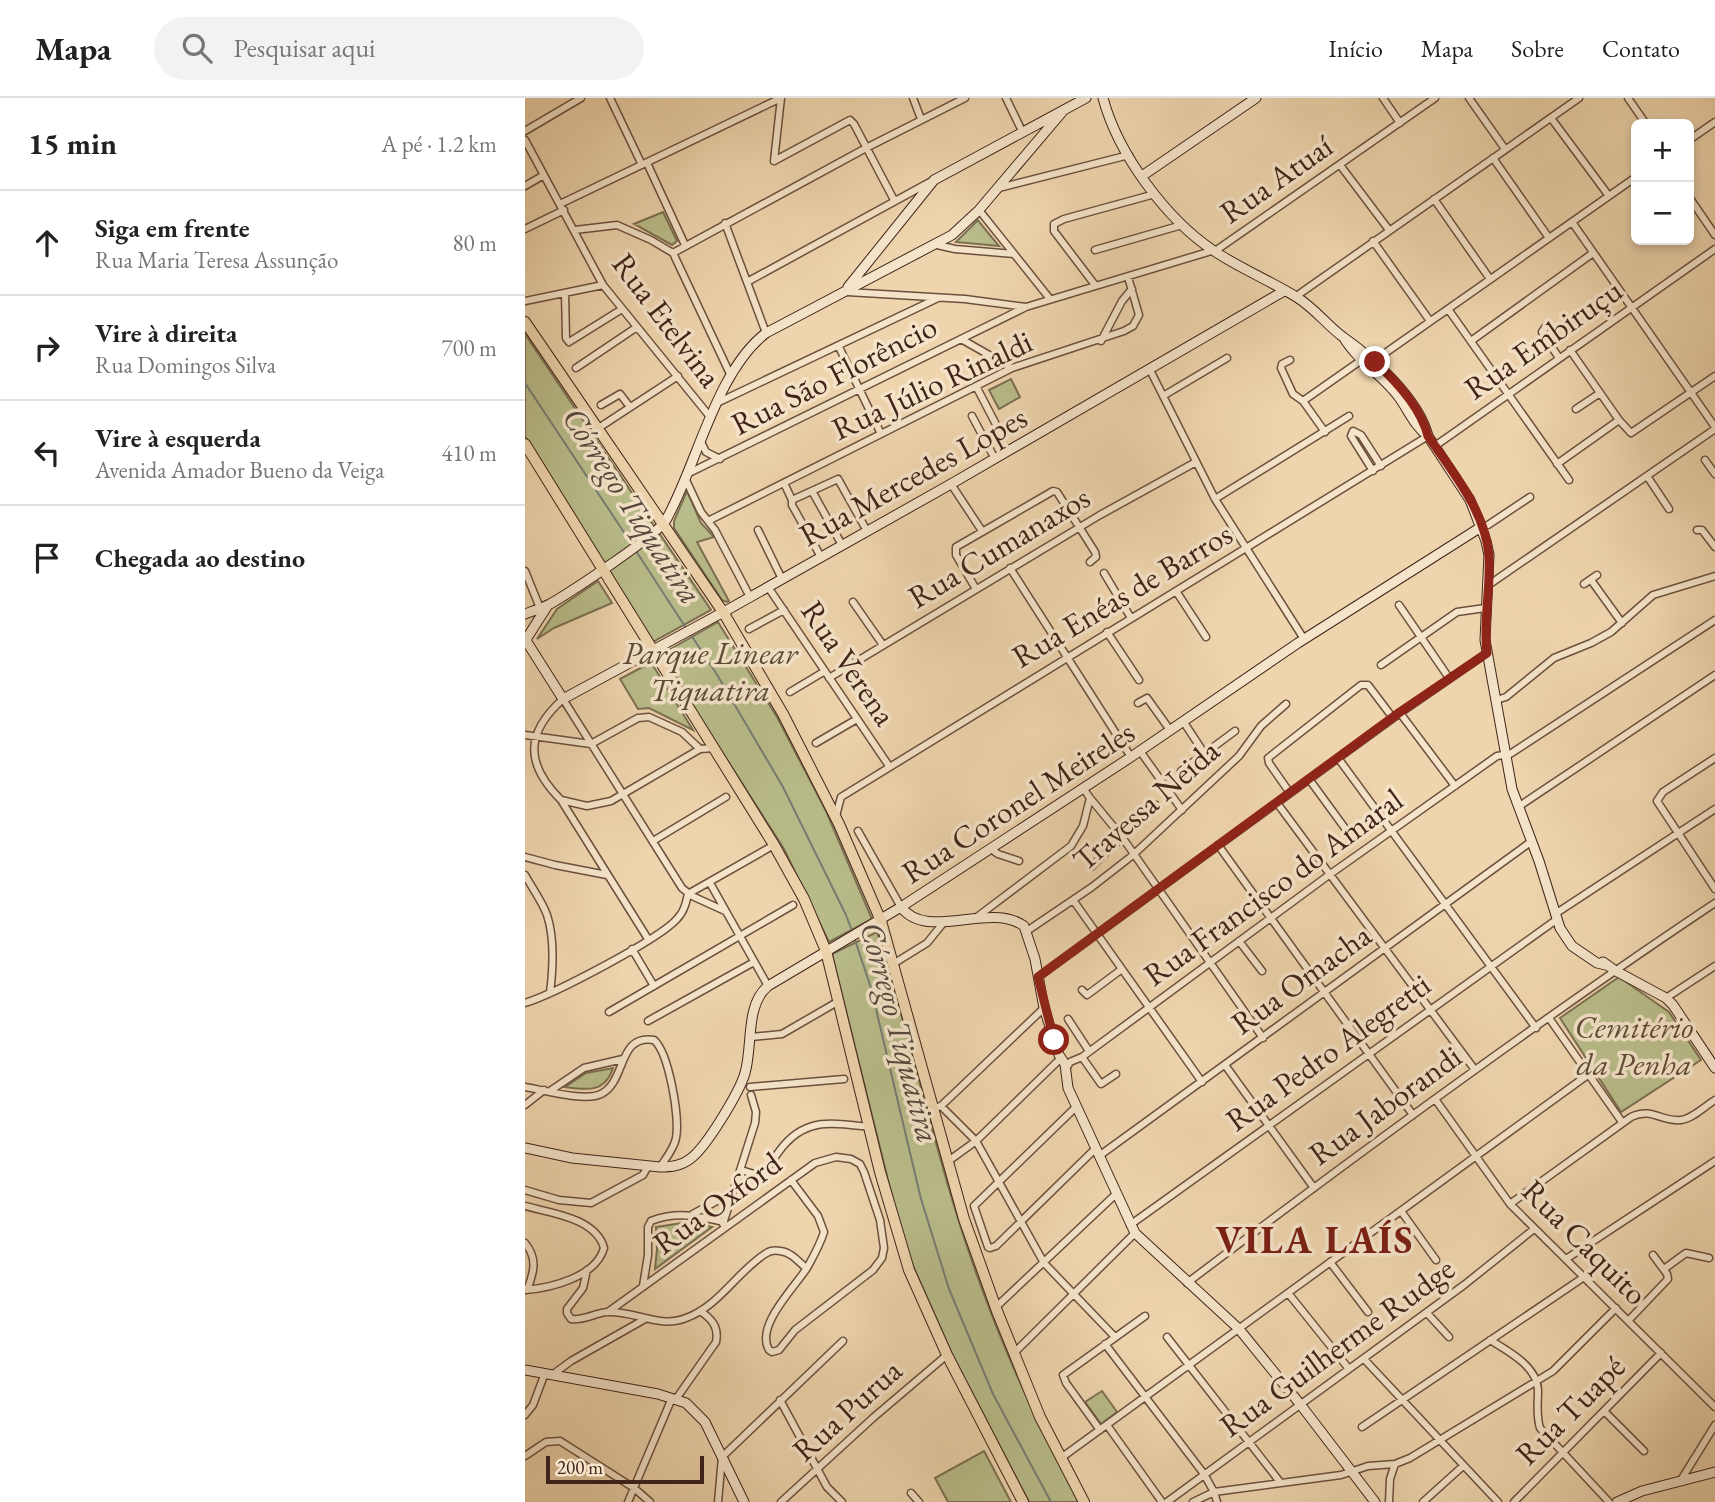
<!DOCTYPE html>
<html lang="pt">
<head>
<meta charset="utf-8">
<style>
  body { margin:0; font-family:"EB Garamond",serif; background:#f2f2f2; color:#222 }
  .controls { position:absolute; right:21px; top:21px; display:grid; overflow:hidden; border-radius:10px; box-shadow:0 4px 10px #0003 }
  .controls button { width:63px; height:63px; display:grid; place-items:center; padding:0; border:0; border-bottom:2px solid #e0e0e0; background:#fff; color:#222; font:35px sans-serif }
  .scale { position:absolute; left:21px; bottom:18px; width:158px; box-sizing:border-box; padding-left:7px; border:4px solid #402419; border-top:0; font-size:19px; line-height:24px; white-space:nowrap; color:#402419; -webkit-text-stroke:5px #f5e4ca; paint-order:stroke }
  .stop { position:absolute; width:21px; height:21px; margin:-16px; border:5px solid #8f2418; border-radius:50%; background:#fff }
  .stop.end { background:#8f2418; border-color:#fff; box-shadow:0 2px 7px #0008 }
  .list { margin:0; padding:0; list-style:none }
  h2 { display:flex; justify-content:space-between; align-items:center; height:91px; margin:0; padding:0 28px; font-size:30px }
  h2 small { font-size:23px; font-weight:400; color:#767676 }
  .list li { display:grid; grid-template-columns:46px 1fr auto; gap:21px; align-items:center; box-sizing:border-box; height:105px; padding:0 28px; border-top:2px solid #e0e0e0 }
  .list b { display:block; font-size:26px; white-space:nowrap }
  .list p { margin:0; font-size:23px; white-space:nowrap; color:#767676 }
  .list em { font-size:23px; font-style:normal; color:#767676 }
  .icon { flex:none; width:38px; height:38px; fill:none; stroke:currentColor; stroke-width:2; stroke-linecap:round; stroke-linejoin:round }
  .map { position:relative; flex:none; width:1190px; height:1404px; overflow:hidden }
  header { display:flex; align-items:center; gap:42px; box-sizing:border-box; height:98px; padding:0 35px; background:#fff; border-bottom:2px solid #e0e0e0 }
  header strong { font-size:33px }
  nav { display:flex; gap:38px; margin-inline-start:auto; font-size:24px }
  .search { width:490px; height:63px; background:#f2f2f2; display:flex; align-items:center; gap:18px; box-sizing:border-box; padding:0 24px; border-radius:38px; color:#767676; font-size:26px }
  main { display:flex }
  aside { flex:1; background:#fff }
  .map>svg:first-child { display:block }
  .green { fill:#b9bd8b; stroke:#7c7052; stroke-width:2 }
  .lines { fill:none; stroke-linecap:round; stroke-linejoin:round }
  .stream { stroke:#777d74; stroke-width:2 }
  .street-casing { stroke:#6c503e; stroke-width:9 }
  .secondary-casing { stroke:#402419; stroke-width:11 }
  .primary-casing { stroke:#402419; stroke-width:12 }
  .street { stroke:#f5e4ca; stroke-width:6 }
  .secondary { stroke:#f5e4ca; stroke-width:9 }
  .primary { stroke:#efd5ae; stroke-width:10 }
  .route { stroke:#8f2418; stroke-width:9 }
  .labels { text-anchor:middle; stroke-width:7; stroke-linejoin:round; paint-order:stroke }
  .street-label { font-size:32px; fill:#402419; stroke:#f5e4ca }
  .park-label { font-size:32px; font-style:italic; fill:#5e4a36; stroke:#f5e4ca }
  .water-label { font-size:33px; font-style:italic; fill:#57493f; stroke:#f5e4ca }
  .district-label { font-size:38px; font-weight:bold; letter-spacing:2px; fill:#7a1f14; stroke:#f5e4ca }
</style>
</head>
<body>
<header>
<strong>Mapa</strong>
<div class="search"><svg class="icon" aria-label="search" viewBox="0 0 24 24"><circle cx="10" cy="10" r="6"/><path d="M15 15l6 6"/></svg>Pesquisar aqui</div>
<nav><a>Início</a><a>Mapa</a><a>Sobre</a><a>Contato</a></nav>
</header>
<main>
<aside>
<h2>15 min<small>A pé · 1.2 km</small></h2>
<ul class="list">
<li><svg class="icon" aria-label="ahead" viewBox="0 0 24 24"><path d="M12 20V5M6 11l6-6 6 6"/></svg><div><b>Siga em frente</b><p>Rua Maria Teresa Assunção</p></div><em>80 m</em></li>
<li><svg class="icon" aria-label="right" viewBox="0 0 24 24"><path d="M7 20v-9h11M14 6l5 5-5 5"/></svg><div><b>Vire à direita</b><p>Rua Domingos Silva</p></div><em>700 m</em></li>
<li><svg class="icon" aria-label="left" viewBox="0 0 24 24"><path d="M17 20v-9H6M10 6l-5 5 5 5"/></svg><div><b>Vire à esquerda</b><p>Avenida Amador Bueno da Veiga</p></div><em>410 m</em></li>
<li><svg class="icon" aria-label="arrive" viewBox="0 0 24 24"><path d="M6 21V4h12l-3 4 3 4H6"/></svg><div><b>Chegada ao destino</b></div></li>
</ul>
</aside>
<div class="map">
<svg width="1190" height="1404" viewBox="0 0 1190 1404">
  <rect width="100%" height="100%" fill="#efd5ae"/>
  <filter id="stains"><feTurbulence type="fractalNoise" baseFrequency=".00286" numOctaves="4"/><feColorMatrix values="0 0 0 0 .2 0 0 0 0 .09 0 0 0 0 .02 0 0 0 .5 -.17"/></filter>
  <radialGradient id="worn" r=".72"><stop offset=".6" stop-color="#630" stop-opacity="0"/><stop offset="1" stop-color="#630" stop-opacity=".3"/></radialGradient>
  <path class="green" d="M138 114 152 143 147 147 109 126Z
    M453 122 455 125 474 148 431 144Z
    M0 236 186 512 128 544 0 338Z
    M486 281 495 299 474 311 464 292Z
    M162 393 176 425 189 439 172 444 204 503 202 504 197 502 149 430V423Z
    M73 483 87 505 29 530 12 541 32 511Z
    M193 524 252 619 301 713 347 821 304 844 259 751 135 557Z
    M125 565 127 566 168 632 124 610 113 611 95 581Z
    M352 834C381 925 402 1019 430 1111 461 1212 503 1311 555 1404H504L427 1256 386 1163 369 1106 307 856Z
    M1094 879 1144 914 1176 962 1096 1014 1035 920Z
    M88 970C80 995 62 992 40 989L61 975Z
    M163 1124 187 1129 130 1171 132 1151 131 1129Z
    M577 1293 592 1314 576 1326 560 1304Z
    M459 1353 486 1404H423L410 1380Z"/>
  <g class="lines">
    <path class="stream" d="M0 285 108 448
      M111 453 161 530
      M166 537 191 575 258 689 321 817 327 833
      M330 842 346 890 396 1101 424 1191 468 1296 526 1404"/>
    <g class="street-casing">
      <path id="street" d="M85 0 117 67
        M388 0 396 21
        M481 0 497 33
        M858 0 875 25
        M944 0 980 51
        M1103 0 1121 26
        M1026 20 1084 98
        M0 33 56 0
        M0 42 78 187 186 320
        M1164 42 1190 24
        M968 60 1024 140
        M249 63 325 22 329 26 369 102
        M249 63 256 0
        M122 65 160 147
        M815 67 864 132
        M0 88 19 77
        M474 90 604 57
        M1164 99 1190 137
        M909 101 965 181
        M35 106 256 0
        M454 112 525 201
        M1047 124 1190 329
        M200 125 241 235
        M0 131 39 112
        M50 132 92 127 126 142 148 155 206 278
        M848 143 905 223
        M412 147 430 151 489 156
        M570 152 657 127
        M148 155 341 50 440 0
        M222 184 405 84
        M570 187 529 133V126L539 121 630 96
        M322 194 440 201 501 209
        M40 195 41 240 44 244 97 211
        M770 199 1054 0
        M0 203 78 187
        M923 211 1044 382
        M1021 228 1017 234 1034 260
        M436 241 487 270
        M576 243 597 203 607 191
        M946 243 1068 155
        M314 249 356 336
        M1045 252 1094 322 1106 335 1190 278
        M765 262 757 266 756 270 768 296 778 303 800 334
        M848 267 856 258 1111 79
        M51 270 112 229
        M625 272 690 401 779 541
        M451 288 477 338
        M638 298 702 260
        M778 303 838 261
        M194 304 413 200
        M76 307 95 296 105 309
        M1051 311 1075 295
        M447 318 470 361
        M72 331 153 278
        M176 344 181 354 195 361
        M910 348 1190 151
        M1180 362 1190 376
        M1032 366 1094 322
        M848 373 826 338 828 333 836 337 856 368
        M162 376 501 209 693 151 910 0
        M1122 378 1144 411
        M160 380 176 414 190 432 225 499
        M259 385 267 402
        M426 386 457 433
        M287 393 317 447
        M690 401 824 318
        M183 423 487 270 599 233 608 228 614 217 603 179
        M956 429 963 427 1005 399
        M233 432 257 481
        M1172 432H1177L1190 449
        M296 459 267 407V402L313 381 342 433
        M485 470 606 659
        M0 473 15 510
        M579 475 606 520
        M1066 482 1097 525
        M1059 486 1072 477
        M962 488 1190 331
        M243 489 364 668
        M451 491 431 457V449L528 393 532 394 570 454 571 459 565 464
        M651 493 681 539
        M328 504 358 547
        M874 507 924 580
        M224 531 259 512
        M582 534 614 582
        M856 567 932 514 960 510
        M304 580 575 417 671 364
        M265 594 300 573
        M971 602 981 599 1029 560 1066 545 1086 534 1128 497 1190 478
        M613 605 622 600 645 632
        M875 615 930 688
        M658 623 679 655
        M0 637 66 646 113 620 124 619 157 634 175 651
        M291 645 332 621
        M615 653 657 712
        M813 660 1011 930
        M1190 660 1138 694 1132 703 1190 791
        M656 673 710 633
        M784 681 822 733
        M765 695 744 665 743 660 836 587H843L868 620
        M565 700 597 739 738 940
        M36 702 62 708 86 703 175 651 189 650
        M752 705 950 972
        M993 709 1190 577
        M311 718 316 699 903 338
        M333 733 376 809
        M128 743 201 699
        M693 747 888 1017
        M466 751 473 756 494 763
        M0 759 30 767 82 777
        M566 769 631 707
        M0 777C7 790 17 803 22 817 30 841 28 871 25 895
        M185 785 243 888
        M163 796 249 747
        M548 802 677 984
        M1030 816 1190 711
        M452 819 546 748 558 728 565 700 558 690
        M502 833 567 789 608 757 714 658 736 628 761 606
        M123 841 36 702C0 666 0 635 38 601L157 790 167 798 200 813
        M714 843 737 873
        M107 851 129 888
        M368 866 402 845 419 824
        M513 879 875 615 962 555
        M557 892 562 897 597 871
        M1141 900 1190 868
        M0 905C29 896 133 842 152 821 159 814 161 805 163 796
        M84 914 268 807
        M1024 920 1097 1024
        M543 921 564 953
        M123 923 229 864
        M226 939 257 936 314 903
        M557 959 576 986 591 976
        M700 967 789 1090
        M541 971 545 964 557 959 804 777 972 658 985 656 1190 522
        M0 989C18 992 61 1004 76 996 102 983 92 936 129 942 144 955 155 1020 151 1040 149 1051 141 1060 135 1069
        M225 989 319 981
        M25 993 59 970 98 961
        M910 1001 985 1106 1190 1309
        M0 1007 19 992
        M416 1008 519 910
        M551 1009 449 1108 463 1149 465 1150 471 1148 570 1051
        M408 1010 416 1008 451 1043 519 1165 590 1239
        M574 1058 1007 743
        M422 1064 451 1043 533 963
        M216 1072 236 1078C245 1068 251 1056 260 1046 284 1019 312 1025 344 1029
        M0 1092 34 1102 66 1105 118 1077 123 1068
        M985 1106 1106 1019C1127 1009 1136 1024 1156 1022 1167 1021 1180 1008 1190 1002
        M0 1108C26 1115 71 1120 79 1150 71 1179 26 1190 0 1192
        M876 1113 911 1162
        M168 1116 208 1094
        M198 1126 230 1025 231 1014 226 997
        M605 1127 1031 822
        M0 1145C13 1161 9 1174 2 1192
        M1041 1161 1190 1063
        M805 1164 843 1214
        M1139 1171 1161 1155 1184 1160
        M62 1172 58 1190 42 1211V1215L46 1221C58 1223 70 1215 82 1214 109 1212 134 1231 161 1220 194 1208 212 1174 240 1156 244 1153 250 1152 255 1153 266 1154 273 1163 281 1170
        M662 1185C835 1054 1010 925 1190 805
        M118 1188 123 1157V1129L126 1123C152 1113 173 1118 199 1124
        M763 1195 824 1271
        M471 1209 591 1096
        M83 1214 290 1065 311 1059 326 1061 335 1066 339 1074 355 1122 359 1150 357 1160 348 1172 270 1232 254 1252 247 1254 244 1252C230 1228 269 1190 282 1170 288 1159 295 1147 299 1134L293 1118 266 1082
        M902 1215 924 1239
        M1103 1223 1143 1181 1142 1176 1128 1157
        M642 1239 755 1384
        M965 1242C983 1253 1012 1268 1013 1292 1013 1305 1011 1317 1015 1330L1084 1404
        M580 1246 679 1376 689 1394 692 1404
        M489 1255 610 1135
        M839 1261 973 1404
        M27 1277 46 1263 120 1221
        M151 1301 191 1244C194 1229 187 1221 175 1213
        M255 1302 302 1389 317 1404
        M1079 1313 1119 1353
        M0 1317 8 1307 20 1275
        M582 1327 637 1404
        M837 1329 1059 1179
        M575 1332 541 1285 538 1277 620 1218
        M0 1358 21 1344 35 1343 109 1390 125 1404
        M536 1360 1064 976
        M1156 1382 1190 1327
        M386 1395 394 1404
        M103 1404 147 1300
        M193 1404 197 1359 318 1243
        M256 1404 349 1319 422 1257
        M642 1404 939 1187 1009 1131
        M668 1404 689 1394 816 1377 843 1368 870 1366 885 1360 1028 1273 1091 1210
        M864 1404 865 1381 870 1366
        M898 1404 938 1368
        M989 1404 1136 1255"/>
    </g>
    <g class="secondary-casing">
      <path id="secondary" d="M578 0C593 56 641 121 689 153 716 171 746 183 773 200 790 211 802 227 818 239 849 261 893 300 903 338
        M617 78 731 0
        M323 189 409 82 561 0
        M819 240C832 262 857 277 873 298 883 311 889 328 903 338L945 402 961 443 964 457 960 542 987 691 1014 763 1035 830 1047 848 1072 865 1081 867
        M0 516C8 513 17 510 25 506 44 495 133 437 141 422 172 367 191 273 241 235L427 137 454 112 538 13
        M0 541 38 601 204 511 426 386 759 193
        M0 543 23 507
        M376 809C402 844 465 803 499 828L510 861 519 910 534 957 540 966 543 990 610 1135 714 1231 775 1306 850 1404
        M1078 864 1089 872 1141 900 1148 907 1190 970
        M0 1050 47 1060 135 1069C146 1069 156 1068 165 1061 181 1050 215 993 220 975 228 948 220 907 243 888L376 809 606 659 773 545 956 429
        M0 1272 133 1296 161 1305 180 1324 219 1404
        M1092 1404 1117 1393 1190 1374"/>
    </g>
    <g class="primary-casing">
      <path id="primary" d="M0 224 198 514 258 616 314 726 356 823 439 1121 472 1213 515 1319 559 1404
        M0 346 249 747 279 801 301 853 355 1074 384 1172 422 1257 498 1404"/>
    </g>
    <use href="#street" class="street"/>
    <use href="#secondary" class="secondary"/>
    <use href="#primary" class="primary"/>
  </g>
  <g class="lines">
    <path class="route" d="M529 942 513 879 875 614 962 555C958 523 966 490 964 458 961 414 927 373 903 338 896 310 871 283 850 264"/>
  </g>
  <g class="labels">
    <g class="street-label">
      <text transform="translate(751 81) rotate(-35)" y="11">Rua Atuaí</text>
      <text transform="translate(142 222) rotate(53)" y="11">Rua Etelvina</text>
      <text transform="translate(1018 241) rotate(-35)" y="11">Rua Embiruçu</text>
      <text transform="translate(309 277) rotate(-27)" y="11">Rua São Florêncio</text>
      <text transform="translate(407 287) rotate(-25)" y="11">Rua Júlio Rinaldi</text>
      <text transform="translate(388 378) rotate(-29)" y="11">Rua Mercedes Lopes</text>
      <text transform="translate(474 449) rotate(-31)" y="11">Rua Cumanaxos</text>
      <text transform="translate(597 497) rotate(-31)" y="11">Rua Enéas de Barros</text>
      <text transform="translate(324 565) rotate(56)" y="11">Rua Verena</text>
      <text transform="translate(493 704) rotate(-33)" y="11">Rua Coronel Meireles</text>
      <text transform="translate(621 707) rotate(-41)" y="11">Travessa Neida</text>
      <text transform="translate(748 789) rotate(-36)" y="11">Rua Francisco do Amaral</text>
      <text transform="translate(776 881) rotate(-36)" y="11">Rua Omacha</text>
      <text transform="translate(803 954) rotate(-36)" y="11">Rua Pedro Alegretti</text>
      <text transform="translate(860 1007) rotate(-36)" y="11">Rua Jaborandi</text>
      <text transform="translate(192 1105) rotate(-36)" y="11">Rua Oxford</text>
      <text transform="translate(1060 1144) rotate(45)" y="11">Rua Caquito</text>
      <text transform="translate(812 1249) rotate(-36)" y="11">Rua Guilherme Rudge</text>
      <text transform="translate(322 1312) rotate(-42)" y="11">Rua Purua</text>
      <text transform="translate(1045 1312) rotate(-45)" y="11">Rua Tuapé</text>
    </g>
    <g class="park-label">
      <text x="185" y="566">Parque Linear<tspan x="185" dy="37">Tiquatira</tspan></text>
      <text x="1109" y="940">Cemitério<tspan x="1109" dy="37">da Penha</tspan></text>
    </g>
    <g class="water-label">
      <text transform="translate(108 407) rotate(57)" y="12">Córrego Tiquatira</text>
      <text transform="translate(376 934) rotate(75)" y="12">Córrego Tiquatira</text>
    </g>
    <g class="district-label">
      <text x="790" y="1155">VILA LAÍS</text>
    </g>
  </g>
  <rect width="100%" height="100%" filter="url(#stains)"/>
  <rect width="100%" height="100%" fill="url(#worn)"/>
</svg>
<div class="controls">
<button>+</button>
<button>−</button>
</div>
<div class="scale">200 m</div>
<div class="stop" style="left:529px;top:942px"></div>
<div class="stop end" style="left:850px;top:264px"></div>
</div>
</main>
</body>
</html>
